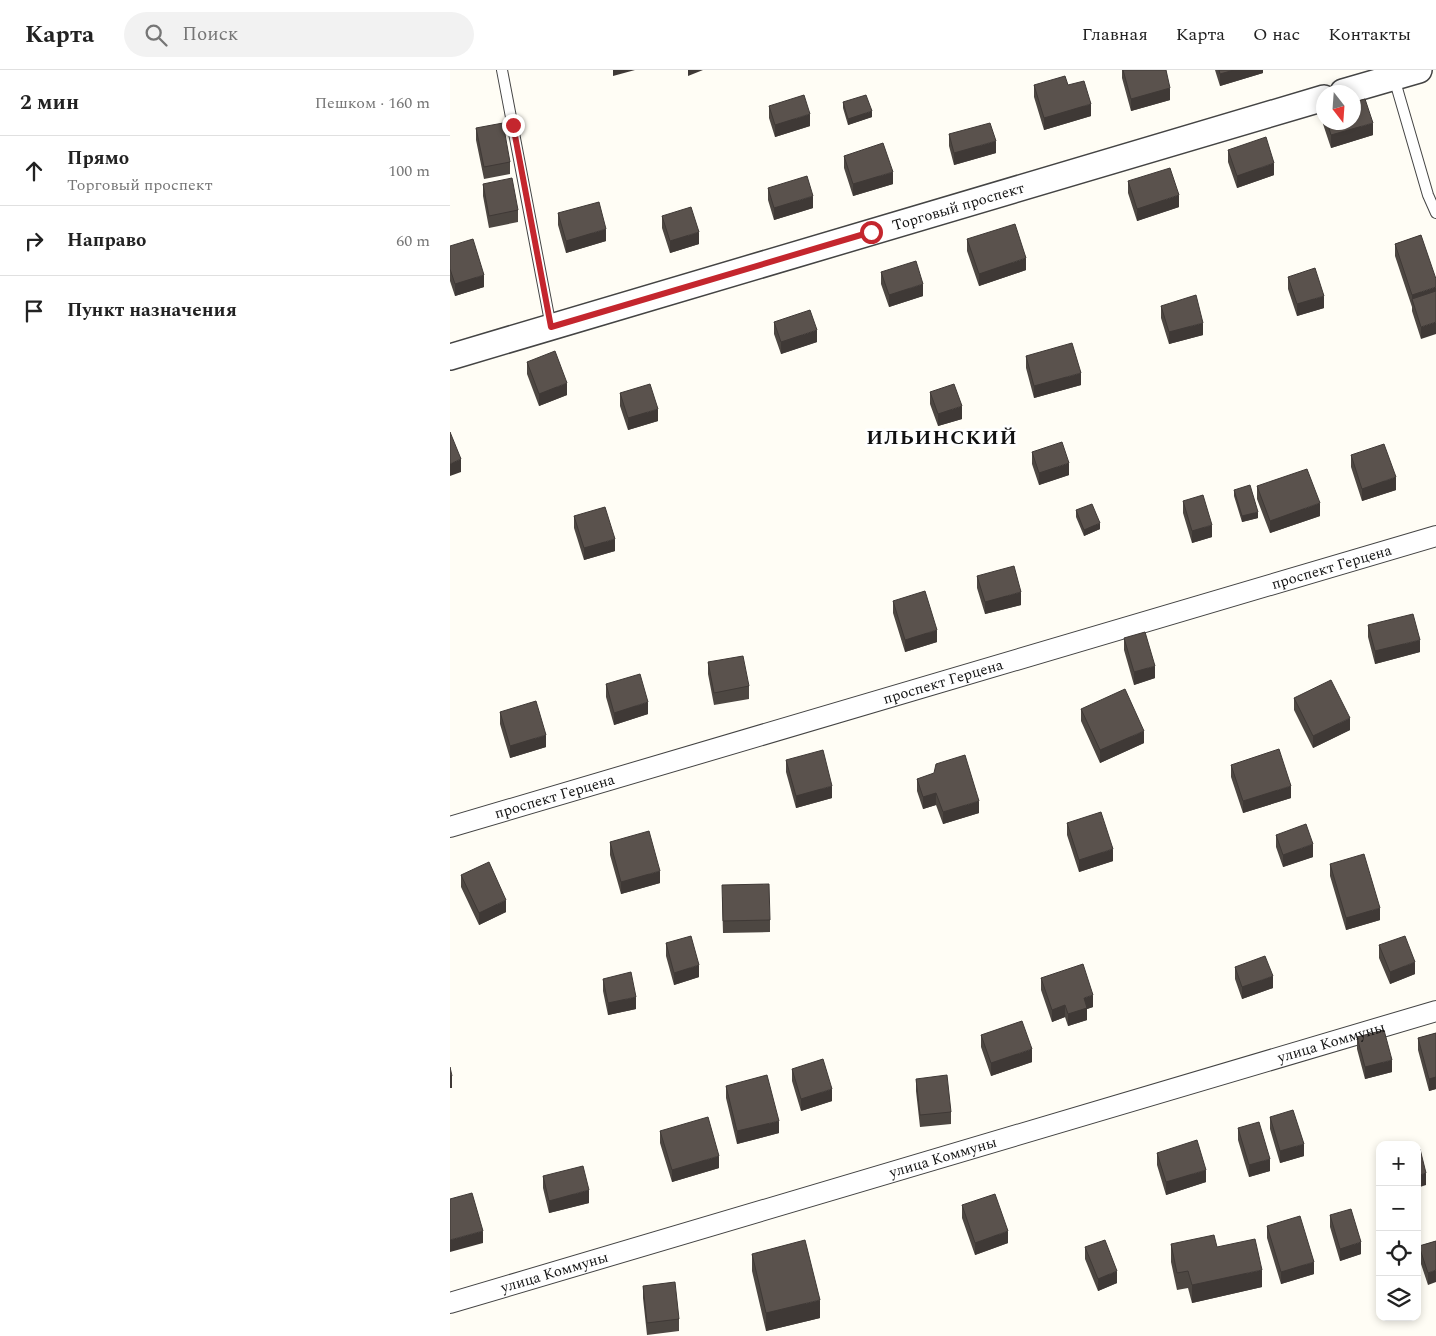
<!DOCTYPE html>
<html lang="ru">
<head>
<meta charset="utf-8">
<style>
  body { margin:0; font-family:Spectral,serif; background:#f2f2f2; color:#222 }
  .controls { position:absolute; right:15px; bottom:15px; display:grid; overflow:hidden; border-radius:10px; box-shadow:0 2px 8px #0003 }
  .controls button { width:45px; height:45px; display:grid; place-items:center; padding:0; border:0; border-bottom:1px solid #e0e0e0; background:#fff; color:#222; font:25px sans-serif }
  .compass { position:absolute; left:866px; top:15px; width:45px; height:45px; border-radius:50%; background:#fff; box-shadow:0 2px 8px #0003; rotate:163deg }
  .stop { position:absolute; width:15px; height:15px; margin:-11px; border:4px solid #c4262e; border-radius:50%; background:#fff }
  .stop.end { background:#c4262e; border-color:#fff; box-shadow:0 1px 5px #0008 }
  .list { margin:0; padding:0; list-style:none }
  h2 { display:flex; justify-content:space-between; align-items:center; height:65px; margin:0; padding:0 20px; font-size:21px }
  h2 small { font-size:16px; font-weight:400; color:#767676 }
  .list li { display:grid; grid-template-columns:32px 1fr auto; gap:15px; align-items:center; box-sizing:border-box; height:70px; padding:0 20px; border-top:1px solid #e0e0e0 }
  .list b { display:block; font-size:19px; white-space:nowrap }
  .list p { margin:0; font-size:16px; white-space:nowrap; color:#767676 }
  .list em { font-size:16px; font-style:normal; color:#767676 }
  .icon { flex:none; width:28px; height:28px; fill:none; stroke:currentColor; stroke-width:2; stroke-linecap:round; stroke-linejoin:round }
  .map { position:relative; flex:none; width:986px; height:1266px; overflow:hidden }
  header { display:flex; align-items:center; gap:30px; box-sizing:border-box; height:70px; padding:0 25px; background:#fff; border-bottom:1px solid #e0e0e0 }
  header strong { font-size:24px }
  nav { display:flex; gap:28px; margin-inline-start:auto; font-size:18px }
  .search { width:350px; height:45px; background:#f2f2f2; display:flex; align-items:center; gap:12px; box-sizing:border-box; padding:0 18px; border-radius:28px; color:#767676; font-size:19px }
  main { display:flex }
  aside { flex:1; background:#fff }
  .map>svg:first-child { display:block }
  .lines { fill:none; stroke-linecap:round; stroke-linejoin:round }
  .service-casing { stroke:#444; stroke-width:12 }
  .minor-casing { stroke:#444; stroke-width:22 }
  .tertiary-casing { stroke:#444; stroke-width:28 }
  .service { stroke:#fff; stroke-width:10 }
  .minor { stroke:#fff; stroke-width:20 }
  .tertiary { stroke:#fff; stroke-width:25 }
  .wall { fill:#4d4742 }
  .shaded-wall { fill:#3f3936 }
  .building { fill:#5a524d; stroke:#3f3936 }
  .route { stroke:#c4262e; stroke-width:6 }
  .labels { text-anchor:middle; stroke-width:5; stroke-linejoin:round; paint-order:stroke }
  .street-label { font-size:15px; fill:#111; stroke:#fff }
  .district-label { font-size:20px; font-weight:bold; letter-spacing:1px; fill:#111; stroke:#fff }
</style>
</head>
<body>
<header>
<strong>Карта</strong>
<div class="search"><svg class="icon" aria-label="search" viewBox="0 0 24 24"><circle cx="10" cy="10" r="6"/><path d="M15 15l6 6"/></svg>Поиск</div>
<nav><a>Главная</a><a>Карта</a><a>О нас</a><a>Контакты</a></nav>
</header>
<main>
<aside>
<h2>2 мин<small>Пешком · 160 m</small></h2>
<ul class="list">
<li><svg class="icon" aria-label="ahead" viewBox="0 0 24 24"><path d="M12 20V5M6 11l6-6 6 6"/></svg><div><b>Прямо</b><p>Торговый проспект</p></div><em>100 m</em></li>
<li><svg class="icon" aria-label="right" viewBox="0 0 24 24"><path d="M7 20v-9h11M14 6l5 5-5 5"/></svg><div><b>Направо</b></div><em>60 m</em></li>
<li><svg class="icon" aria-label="arrive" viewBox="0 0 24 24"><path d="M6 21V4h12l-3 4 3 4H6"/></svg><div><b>Пункт назначения</b></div></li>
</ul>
</aside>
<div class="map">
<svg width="986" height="1266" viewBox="0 0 986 1266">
  <rect width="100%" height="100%" fill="#fffdf5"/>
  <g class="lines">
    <g class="service-casing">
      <path id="service" d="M52 0 101 257
        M944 8 978 125 986 143"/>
    </g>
    <g class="minor-casing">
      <g id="minor">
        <path id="s1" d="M0 757 986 466"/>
        <path id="s2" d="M0 1233 986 941"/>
      </g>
    </g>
    <g class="tertiary-casing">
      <g id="tertiary">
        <path d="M893 22 969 0"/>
        <path id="s3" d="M0 287 874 28"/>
      </g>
    </g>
    <use href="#service" class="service"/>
    <use href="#minor" class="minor"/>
    <use href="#tertiary" class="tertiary"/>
  </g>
  <path class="wall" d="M672 0H716L720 30 681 41 672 8Z
    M765 0H813V3L770 16Z
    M584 15H618L641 46 594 60 584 27Z
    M393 32 422 47 398 55 393 38Z
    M319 36 360 56 325 67 319 48Z
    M873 41 874 52H904L923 65 881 78 873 54Z
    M26 58 60 92V104L34 109 26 70Z
    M499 64 546 83 504 95 499 76Z
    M778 80 824 105 787 118 778 92Z
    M394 86 443 114 403 126 394 98Z
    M678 111 729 137 687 151 678 123Z
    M33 114 68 140V152L39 158 33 126Z
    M318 118 363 138 324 150 318 130Z
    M108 143 156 171 116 183 108 155Z
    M212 146 249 174 220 183 212 158Z
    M971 165V269L962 241V237L945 186V174Z
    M517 169 576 200 529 216 517 181Z
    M0 176 34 217 5 226 0 211Z
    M431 202 473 226 439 237 431 214Z
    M838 207 874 238 847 246 838 219Z
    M711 236 753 265 719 274 711 248Z
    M324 252 367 272 331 284 324 264Z
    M576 286 631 315 584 328 576 298Z
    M77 292 117 325 89 336 77 304Z
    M480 322 512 349 488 356 480 334Z
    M170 323 208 351 178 360 170 336Z
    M582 382 619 405 589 415 582 394Z
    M901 385 946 420 912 431 901 397Z
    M807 416 870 446 820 463 807 429Z
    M784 420 808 448 792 452 784 426Z
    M733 431 762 467 742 473 733 443Z
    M626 440 650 459 634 466 626 447Z
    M124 446 165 481 134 490 124 458Z
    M527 506 571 535 535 544 527 518Z
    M443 531 487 572 455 582 443 543Z
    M918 555 970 582 925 594 918 567Z
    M674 568 705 608 684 615 674 580Z
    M258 592 299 616V629L264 635 258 604Z
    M156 614 198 644 164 655 156 627Z
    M844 628 900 660 863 678 844 640Z
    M631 639 694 673 650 693 631 651Z
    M50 642 96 677 60 688 50 654Z
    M336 690 382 728 346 738 336 702Z
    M781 695 841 728 793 743 781 707Z
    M467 709 529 743 493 754 486 735 473 739 467 721Z
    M617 753 663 791 629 802 617 765Z
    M826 765 863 787 833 797 826 777Z
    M160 772 210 813 171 824 160 785Z
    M880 794 930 850 896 860 880 806Z
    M11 805 56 842 29 855 11 817Z
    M272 827 320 850V862L273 863Z
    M216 873 249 907 224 915 216 886Z
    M929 875 965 904 940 914 929 888Z
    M785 897 823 918 792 929 785 909Z
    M591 908 643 937 637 939V950L618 956 615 947 602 952 591 920Z
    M153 909 186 939 158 945 153 921Z
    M986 963V1019L979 1021 968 980V968Z
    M531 965 582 992 541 1006 531 977Z
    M907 967 942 1002 915 1009 907 979Z
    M342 999 382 1031 351 1041 342 1011Z
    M466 1009 501 1042V1054L470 1057 466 1021Z
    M276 1016 329 1063 287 1074 276 1028Z
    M820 1047 854 1086 830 1093 820 1059Z
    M788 1058 820 1101 799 1107 788 1070Z
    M210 1061 269 1098 222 1112 210 1073Z
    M707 1083 756 1112 716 1125 707 1095Z
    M93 1106 139 1133 99 1143 93 1118Z
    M512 1135 558 1173 525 1185 512 1148Z
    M880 1145 911 1184 890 1191 880 1157Z
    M817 1156 864 1204 831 1214 817 1168Z
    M986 1171 978 1215 969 1188V1176Z
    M721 1174 767 1177 812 1217 742 1233 738 1218 727 1220 721 1192Z
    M635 1177 667 1213 648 1221 635 1189Z
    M302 1184 370 1248 316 1261 302 1201Z
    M193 1216 229 1249V1261L197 1265 193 1228Z"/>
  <path class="shaded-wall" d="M163 0H185L163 6Z
    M238 0H253L238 6Z
    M784 0H813V3L770 16V4Z
    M720 18V30L681 41V29Z
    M641 34V46L594 60V48Z
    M422 41V47L398 55V49Z
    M360 44V56L325 67V55Z
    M923 53V65L881 78V65Z
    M546 71V83L504 95V83Z
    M824 93V105L787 118V106Z
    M443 102V114L403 126V114Z
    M729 125V137L687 151V139Z
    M363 126V138L324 150V138Z
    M156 159V171L116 183V171Z
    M249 162V174L220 183V171Z
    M576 188V200L529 216V204Z
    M34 205V217L5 226V214Z
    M473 214V226L439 237V225Z
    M986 217V229H962V237V225Z
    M874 226V238L847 246V234Z
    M986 252V264L971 269V257Z
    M753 253V265L719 274V262Z
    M367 260V272L331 284V272Z
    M631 303V315L584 328V316Z
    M117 313V325L89 336V324Z
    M512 336V349L488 356V344Z
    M208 339V351L178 360V348Z
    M11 389V402L0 406V394Z
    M619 393V405L589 415V403Z
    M946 407V420L912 431V419Z
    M870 433V446L820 463V451Z
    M808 442V448L792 452V446Z
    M650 453V459L634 466V460Z
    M762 455V467L742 473V461Z
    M165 469V481L134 490V478Z
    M571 522V535L535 544V532Z
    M487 560V572L455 582V570Z
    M970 570V582L925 594V581Z
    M705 596V608L684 615V602Z
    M198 632V644L164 655V643Z
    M900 648V660L863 678V666Z
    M694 661V673L650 693V680Z
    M96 665V677L60 688V676Z
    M382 716V728L346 738V726Z
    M841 716V728L793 743V731Z
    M486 723V735L473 739V727Z
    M529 731V743L493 754V742Z
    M863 774V787L833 797V785Z
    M663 779V791L629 802V790Z
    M210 801V813L171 824V812Z
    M56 830V842L29 855V843Z
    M930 838V850L896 860V848Z
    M965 892V904L940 914V902Z
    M249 895V907L224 915V903Z
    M823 906V918L792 929V917Z
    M643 925V937L637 939V950L618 956V944L634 928Z
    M186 927V939L158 945V933Z
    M615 935V947L602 952V940Z
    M582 979V992L541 1006V993Z
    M942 990V1002L915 1009V997Z
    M0 1006H2V1018H0Z
    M986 1007V1019L979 1021V1009Z
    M382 1019V1031L351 1041V1029Z
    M329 1051V1063L287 1074V1061Z
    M854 1074V1086L830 1093V1081Z
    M269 1086V1098L222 1112V1100Z
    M820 1089V1101L799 1107V1095Z
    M756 1100V1112L716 1125V1112Z
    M976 1103V1115L967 1118V1106Z
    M139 1120V1133L99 1143V1131Z
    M33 1161V1173L0 1182V1170Z
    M558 1161V1173L525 1185V1173Z
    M911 1172V1184L890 1191V1179Z
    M864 1192V1204L831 1214V1202Z
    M812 1200V1217L742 1233V1215Z
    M986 1200V1212L978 1215V1203Z
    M667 1201V1213L648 1221V1209Z
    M370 1230V1248L316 1261V1243Z"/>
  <path class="building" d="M673 0H716L720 18 681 29Z
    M769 0H784L770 4Z
    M615 6 618 15 634 11 641 34 594 48 584 15Z
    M354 25 360 44 325 55 319 36Z
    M416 25 422 41 398 49 393 32Z
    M915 29 923 53 881 65 877 52H904V32Z
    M53 53 60 92 34 97 26 58Z
    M540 53 546 71 504 83 499 64Z
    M816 67 824 93 787 106 778 80Z
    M433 73 443 102 403 114 394 86Z
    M720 98 729 125 687 139 678 111Z
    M357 106 363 126 324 138 318 118Z
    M62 108 68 140 39 146 33 114Z
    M149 132 156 159 116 171 108 143Z
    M241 137 249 162 220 171 212 146Z
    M565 154 576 188 529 204 517 169Z
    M971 165 986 209V217L962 225 945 174Z
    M23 169 34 205 5 214 0 199V176Z
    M466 191 473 214 439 225 431 202Z
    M865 198 874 226 847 234 838 207Z
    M986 221V252L971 257 962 229Z
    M746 225 753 253 719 262 711 236Z
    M360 240 367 260 331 272 324 252Z
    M622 273 631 303 584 316 576 286Z
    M105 281 117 313 89 324 77 292Z
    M200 314 208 339 178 348 170 323Z
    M504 314 512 336 488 344 480 322Z
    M0 362 11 389 0 394Z
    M612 372 619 393 589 403 582 382Z
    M934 374 946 407 912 419 901 385Z
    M857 399 870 433 820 451 807 416Z
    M800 415 808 442 792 446 784 420Z
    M753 425 762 455 742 461 733 431Z
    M642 434 650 453 634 460 626 440Z
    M155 437 165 469 134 478 124 446Z
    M564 496 571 522 535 532 527 506Z
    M475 521 487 560 455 570 443 531Z
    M963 544 970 570 925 581 918 555Z
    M695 562 705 596 684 602 674 568Z
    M293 586 299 616 264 623 258 592Z
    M190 604 198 632 164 643 156 614Z
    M881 610 900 648 863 666 844 628Z
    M675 619 694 661 650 680 631 639Z
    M86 631 96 665 60 676 50 642Z
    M829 679 841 716 793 731 781 695Z
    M373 680 382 716 346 726 336 690Z
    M515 685 529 731 493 742 486 723 473 727 467 709 484 703 486 694Z
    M651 742 663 779 629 790 617 753Z
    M856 754 863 774 833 785 826 765Z
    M199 761 210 801 171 812 160 772Z
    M914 784 930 838 896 848 880 794Z
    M39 792 56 830 29 843 11 805Z
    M319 814 320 850 273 851 272 815Z
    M241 866 249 895 224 903 216 873Z
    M955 866 965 892 940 902 929 875Z
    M815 886 823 906 792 917 785 897Z
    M633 894 643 925 634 928 637 938 618 944 615 935 602 940 591 908Z
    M181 902 186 927 158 933 153 909Z
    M572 951 582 979 541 993 531 965Z
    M934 960 942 990 915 997 907 967Z
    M986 963V1007L979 1009 968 968Z
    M373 989 382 1019 351 1029 342 999Z
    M0 997 2 1006H0Z
    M317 1005 329 1051 287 1061 276 1016Z
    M497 1005 501 1042 470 1045 466 1009Z
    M843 1040 854 1074 830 1081 820 1047Z
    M258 1047 269 1086 222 1100 210 1061Z
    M809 1052 820 1089 799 1095 788 1058Z
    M747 1070 756 1100 716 1112 707 1083Z
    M970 1079 976 1103 967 1106V1080Z
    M133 1096 139 1120 99 1131 93 1106Z
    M22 1123 33 1161 0 1170V1129Z
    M545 1124 558 1161 525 1173 512 1135Z
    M901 1139 911 1172 890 1179 880 1145Z
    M850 1146 864 1192 831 1202 817 1156Z
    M764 1165 767 1177 805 1169 812 1200 742 1215 738 1201 727 1203 721 1174Z
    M355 1170 370 1230 316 1243 302 1184Z
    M655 1170 667 1201 648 1209 635 1177Z
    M986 1171V1200L978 1203 969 1176Z
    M225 1212 229 1249 197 1253 193 1216Z"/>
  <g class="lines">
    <path class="route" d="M63 55 101 257 421 162"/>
  </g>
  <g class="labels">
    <g class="street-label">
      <text dy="5" stroke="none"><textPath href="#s3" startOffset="530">Торговый проспект</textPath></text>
      <text dy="5" stroke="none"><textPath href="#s1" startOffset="919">проспект Герцена</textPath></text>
      <text dy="5" stroke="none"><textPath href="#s1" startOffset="514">проспект Герцена</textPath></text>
      <text dy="5" stroke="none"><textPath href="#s1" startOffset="109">проспект Герцена</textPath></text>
      <text dy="5" stroke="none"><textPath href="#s2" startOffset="919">улица Коммуны</textPath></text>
      <text dy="5" stroke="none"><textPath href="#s2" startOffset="514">улица Коммуны</textPath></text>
      <text dy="5" stroke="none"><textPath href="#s2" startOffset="109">улица Коммуны</textPath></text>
    </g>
    <g class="district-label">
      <text x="492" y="374">ИЛЬИНСКИЙ</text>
    </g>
  </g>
</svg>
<div class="controls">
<button>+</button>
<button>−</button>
<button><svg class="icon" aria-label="locate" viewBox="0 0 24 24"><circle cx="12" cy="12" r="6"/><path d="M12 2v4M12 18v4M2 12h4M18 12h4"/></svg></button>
<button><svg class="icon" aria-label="layers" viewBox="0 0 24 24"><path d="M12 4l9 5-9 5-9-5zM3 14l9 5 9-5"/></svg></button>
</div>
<svg class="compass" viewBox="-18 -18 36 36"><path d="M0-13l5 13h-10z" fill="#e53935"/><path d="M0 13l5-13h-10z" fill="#767676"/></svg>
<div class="stop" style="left:421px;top:162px"></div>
<div class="stop end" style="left:63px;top:55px"></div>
</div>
</main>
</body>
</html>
